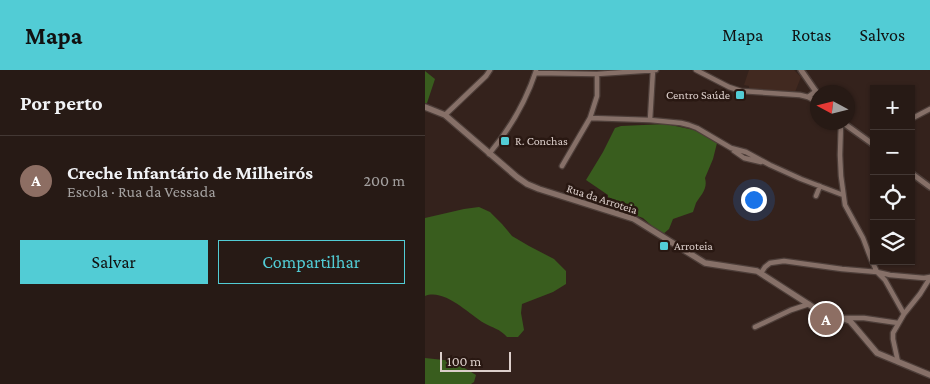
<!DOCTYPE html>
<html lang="pt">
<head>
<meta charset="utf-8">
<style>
  body { margin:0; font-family:"Crimson Pro",serif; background:#332722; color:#f1f3f6 }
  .controls { position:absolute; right:15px; top:15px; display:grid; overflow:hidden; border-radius:0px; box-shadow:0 1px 4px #0004 }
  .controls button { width:45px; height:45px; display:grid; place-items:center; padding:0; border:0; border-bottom:1px solid #433834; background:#271a15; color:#f1f3f6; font:25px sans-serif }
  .compass { position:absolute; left:385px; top:15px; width:45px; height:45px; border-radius:50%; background:#271a15; box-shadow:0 1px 4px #0004; rotate:277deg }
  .scale { position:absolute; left:15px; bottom:12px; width:71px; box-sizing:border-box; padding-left:5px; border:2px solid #dccfcb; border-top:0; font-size:14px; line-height:18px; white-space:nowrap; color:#dccfcb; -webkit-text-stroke:4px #291812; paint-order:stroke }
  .you { position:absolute; left:328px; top:129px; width:18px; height:18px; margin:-12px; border:4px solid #fff; border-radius:50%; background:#1a73e8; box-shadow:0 0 0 8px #1a73e833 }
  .badge { display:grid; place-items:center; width:32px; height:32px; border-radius:50%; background:#52ccd5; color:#fff; font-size:16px; font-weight:700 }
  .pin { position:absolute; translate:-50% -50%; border:2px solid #fff; box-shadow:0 1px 5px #0006 }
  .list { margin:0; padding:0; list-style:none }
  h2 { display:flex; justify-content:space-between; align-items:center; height:65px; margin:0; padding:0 20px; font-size:21px }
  h2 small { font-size:16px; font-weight:400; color:#a4a1a0 }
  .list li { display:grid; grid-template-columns:32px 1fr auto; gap:15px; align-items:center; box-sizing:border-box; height:90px; padding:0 20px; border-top:1px solid #433834 }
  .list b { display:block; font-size:19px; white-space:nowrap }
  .list p { margin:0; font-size:16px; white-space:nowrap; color:#a4a1a0 }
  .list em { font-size:16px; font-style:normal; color:#a4a1a0 }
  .actions { display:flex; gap:10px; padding:15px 20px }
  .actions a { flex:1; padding:11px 0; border:1px solid #52ccd5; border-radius:0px; text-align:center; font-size:18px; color:#52ccd5 }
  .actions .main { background:#52ccd5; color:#111 }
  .icon { flex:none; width:28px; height:28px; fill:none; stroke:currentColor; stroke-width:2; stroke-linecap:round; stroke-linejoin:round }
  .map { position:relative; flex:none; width:505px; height:314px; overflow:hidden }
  header { display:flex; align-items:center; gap:30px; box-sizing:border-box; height:70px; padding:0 25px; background:#52ccd5; color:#111 }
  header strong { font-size:24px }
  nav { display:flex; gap:28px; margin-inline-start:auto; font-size:18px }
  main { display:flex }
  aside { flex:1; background:#271a15 }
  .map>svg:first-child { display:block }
  .built { fill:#412920 }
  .forest { fill:#395d1e }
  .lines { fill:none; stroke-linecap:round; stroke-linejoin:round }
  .minor-casing { stroke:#4d3e39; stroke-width:7 }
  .tertiary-casing { stroke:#4d3e39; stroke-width:8 }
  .secondary-casing { stroke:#4d3e39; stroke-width:8 }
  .minor { stroke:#867068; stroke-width:4.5 }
  .tertiary { stroke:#867068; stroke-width:5 }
  .secondary { stroke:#867068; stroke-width:5.5 }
  .poi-dot { fill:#52ccd5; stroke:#291812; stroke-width:2 }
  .labels { text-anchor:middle; stroke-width:5; stroke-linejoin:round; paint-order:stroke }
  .poi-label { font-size:12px; fill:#dccfcb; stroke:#291812; text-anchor:start }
  .street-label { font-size:12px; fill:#dccfcb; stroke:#291812 }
</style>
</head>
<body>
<header>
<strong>Mapa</strong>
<nav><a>Mapa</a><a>Rotas</a><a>Salvos</a></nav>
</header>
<main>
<aside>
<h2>Por perto<small></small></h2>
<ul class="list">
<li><span class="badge" style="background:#8d6e63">A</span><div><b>Creche Infantário de Milheirós</b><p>Escola · Rua da Vessada</p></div><em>200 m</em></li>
</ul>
<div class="actions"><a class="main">Salvar</a><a>Compartilhar</a></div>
</aside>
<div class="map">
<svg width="505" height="314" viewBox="0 0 505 314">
  <rect width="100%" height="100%" fill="#34221c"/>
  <path class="built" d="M324 0H369L376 7 370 22 324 19V16L319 15Z"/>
  <path class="forest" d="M0 1 10 9 2 33H0Z
    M241 54 274 61 292 73 288 89 280 108C283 119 276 125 271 133 270 136 269 139 268 142L248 149 244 159 237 165 218 148 187 137 183 132V125L161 110 178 82 190 58 196 56Z
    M54 137 65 142 77 154 87 166 104 176 129 189 141 201V214L128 222 97 234 96 243 99 260 93 267H82C75 259 68 258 59 253 44 244 19 218 0 226V148L39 139Z
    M0 288 28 291 51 305 49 312 46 314H0Z"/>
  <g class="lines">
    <g class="minor-casing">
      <path id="minor" d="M271 0 304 17 316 21 375 25 383 27 391 21
        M111 3 172 4 231 0
        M383 27 392 32
        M20 45 61 6 65 0
        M165 48 225 50 256 53 264 55 272 58 306 78 321 82 345 95 376 109 418 125
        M486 49 505 39
        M225 50 228 0
        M416 52 415 85 416 106 420 135 438 168 446 189 452 202 460 210 479 244
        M309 81 319 88 336 92
        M64 84C85 59 101 31 111 1
        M137 96 165 48 172 26V4
        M391 126 395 116
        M336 203 340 197 345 193 359 191 417 199 452 202 465 205 499 208 505 207
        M420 248H439L473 253
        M330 257 366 240 384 234
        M473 292 468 269V263L479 244 495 224 505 208"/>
    </g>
    <g class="tertiary-casing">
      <path id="tertiary" d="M376 0 392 23
        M417 52 449 75
        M486 103 505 117"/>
    </g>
    <g class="secondary-casing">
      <path id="secondary" d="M0 37 20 45 92 107 102 114 114 119 209 149 280 193 332 201 391 239 425 251 452 283 505 305"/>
    </g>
    <use href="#minor" class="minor"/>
    <use href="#tertiary" class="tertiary"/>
    <use href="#secondary" class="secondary"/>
  </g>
  <g class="poi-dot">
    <rect x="310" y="20" width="10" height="10" rx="2.5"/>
    <rect x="75" y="66" width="10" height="10" rx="2.5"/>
    <rect x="234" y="171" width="10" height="10" rx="2.5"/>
  </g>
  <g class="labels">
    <g class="poi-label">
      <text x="305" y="29" text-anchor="end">Centro Saúde</text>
      <text x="90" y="75">R. Conchas</text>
      <text x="249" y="180">Arroteia</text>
    </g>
    <g class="street-label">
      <text transform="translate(177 129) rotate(18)" y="4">Rua da Arroteia</text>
    </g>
  </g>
</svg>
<div class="controls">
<button>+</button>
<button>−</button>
<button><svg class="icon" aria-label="locate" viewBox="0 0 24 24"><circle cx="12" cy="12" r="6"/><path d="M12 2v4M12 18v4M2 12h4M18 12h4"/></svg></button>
<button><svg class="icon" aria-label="layers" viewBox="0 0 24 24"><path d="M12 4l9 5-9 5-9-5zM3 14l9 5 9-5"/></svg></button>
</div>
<svg class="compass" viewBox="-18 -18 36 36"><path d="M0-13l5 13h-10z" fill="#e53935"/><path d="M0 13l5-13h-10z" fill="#a4a1a0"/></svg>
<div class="scale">100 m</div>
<div class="you"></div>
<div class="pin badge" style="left:401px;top:249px;background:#8d6e63">A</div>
</div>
</main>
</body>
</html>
